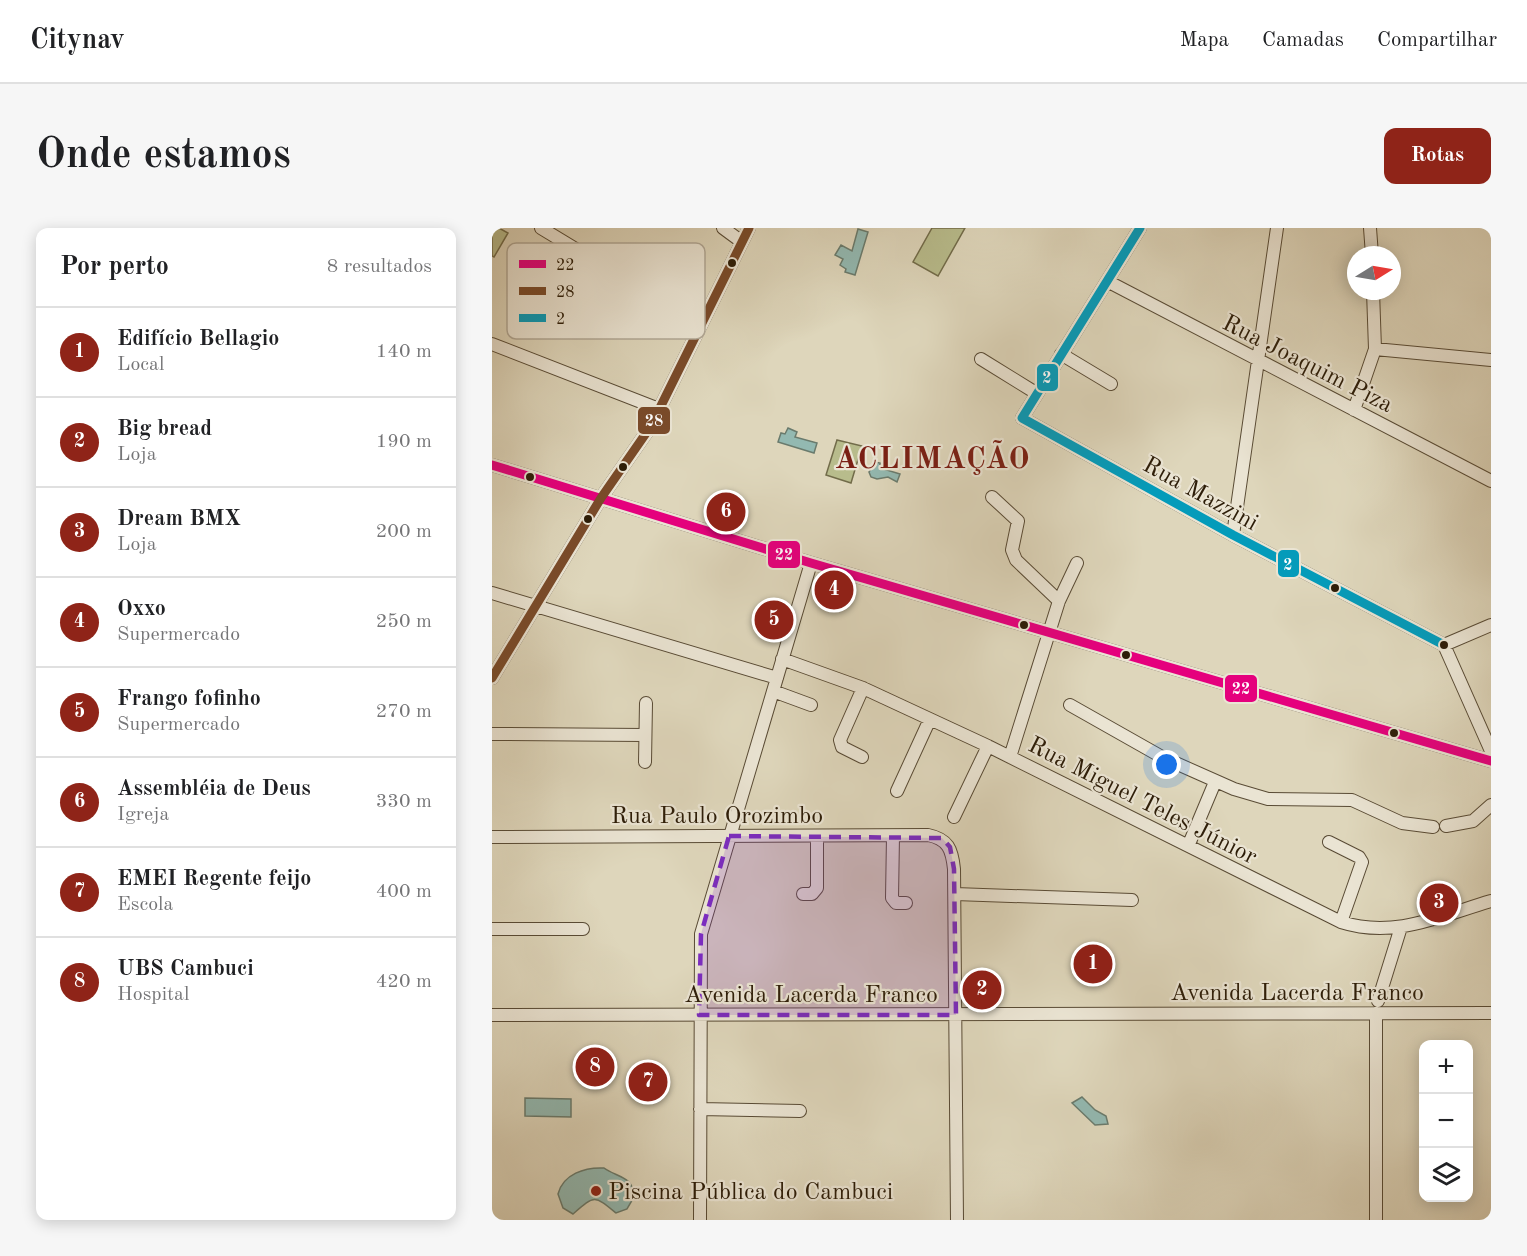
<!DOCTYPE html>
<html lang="pt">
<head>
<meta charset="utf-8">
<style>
  body { margin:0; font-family:"Old Standard TT",serif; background:#f6f6f6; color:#202124 }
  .controls { position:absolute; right:18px; bottom:18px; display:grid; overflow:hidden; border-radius:12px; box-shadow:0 3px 15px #0003 }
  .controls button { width:54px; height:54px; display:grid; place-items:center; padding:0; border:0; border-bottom:2px solid #e0e0e0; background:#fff; color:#202124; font:30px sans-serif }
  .compass { position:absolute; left:855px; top:18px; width:54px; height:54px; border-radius:50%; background:#fff; box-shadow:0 3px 15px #0003; rotate:79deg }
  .you { position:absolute; left:675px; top:537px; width:21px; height:21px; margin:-15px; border:4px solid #fff; border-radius:50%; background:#1a73e8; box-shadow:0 0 0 9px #1a73e833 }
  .badge { display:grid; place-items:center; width:39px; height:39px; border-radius:50%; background:#8f2418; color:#fff; font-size:20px; font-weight:700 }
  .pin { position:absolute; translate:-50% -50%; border:3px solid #fff; box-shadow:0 2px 6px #0006 }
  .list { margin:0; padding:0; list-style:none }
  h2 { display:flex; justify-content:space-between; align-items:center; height:78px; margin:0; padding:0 24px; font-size:26px }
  h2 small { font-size:20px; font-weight:400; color:#757577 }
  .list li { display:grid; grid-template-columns:39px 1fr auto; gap:18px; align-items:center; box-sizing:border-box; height:90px; padding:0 24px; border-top:2px solid #e0e0e0 }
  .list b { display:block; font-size:22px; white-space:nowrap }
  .list p { margin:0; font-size:20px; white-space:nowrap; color:#757577 }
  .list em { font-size:20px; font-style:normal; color:#757577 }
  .icon { flex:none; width:33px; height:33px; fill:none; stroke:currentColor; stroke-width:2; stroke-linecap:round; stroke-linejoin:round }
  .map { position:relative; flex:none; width:999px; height:992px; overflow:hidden; border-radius:12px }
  header { display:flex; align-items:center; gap:36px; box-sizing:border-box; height:84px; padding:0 30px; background:#fff; border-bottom:2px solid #e0e0e0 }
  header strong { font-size:28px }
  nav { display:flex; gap:33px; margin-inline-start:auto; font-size:21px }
  .intro { display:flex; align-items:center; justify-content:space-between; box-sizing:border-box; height:144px; padding:0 36px }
  h1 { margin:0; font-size:42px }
  .button { padding:15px 27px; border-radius:12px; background:#8f2418; color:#fff; font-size:21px; font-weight:700 }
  main { display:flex; gap:36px; padding:0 36px }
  aside { flex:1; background:#fff; border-radius:12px; box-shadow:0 3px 15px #0003 }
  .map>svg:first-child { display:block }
  .green { fill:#b8bc8c; stroke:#726c4a; stroke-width:1.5 }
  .water { fill:#93b9b1; stroke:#6a7b6d; stroke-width:1.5 }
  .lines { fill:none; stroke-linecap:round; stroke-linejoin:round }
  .minor-casing { stroke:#594b35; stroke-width:14 }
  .minor { stroke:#eae4d3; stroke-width:12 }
  .bus-1-casing { stroke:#eae4d3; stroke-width:14 }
  .bus-2-casing { stroke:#eae4d3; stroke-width:14 }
  .bus-3-casing { stroke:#eae4d3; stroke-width:14 }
  .bus-1 { stroke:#e5007d; stroke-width:9 }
  .bus-2 { stroke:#7a4b2a; stroke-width:9 }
  .bus-3 { stroke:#049bba; stroke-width:9 }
  .marked { fill:#7b2cbf; fill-opacity:0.2; stroke:#7b2cbf; stroke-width:4.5; stroke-dasharray:12 8; stroke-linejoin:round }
  .bus-dot { fill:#2d1d08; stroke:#eae4d3; stroke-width:2 }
  .poi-dot { fill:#8f2418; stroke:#eae4d3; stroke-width:2 }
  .labels { text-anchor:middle; stroke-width:4.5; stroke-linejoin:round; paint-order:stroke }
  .street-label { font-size:24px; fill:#2d1d08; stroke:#eae4d3 }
  .poi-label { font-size:24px; fill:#2d1d08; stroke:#eae4d3; text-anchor:start }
  .district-label { font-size:30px; font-weight:bold; letter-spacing:1.5px; fill:#7a1f14; stroke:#eae4d3 }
  .key { fill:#eae4d3; stroke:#b1a896; stroke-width:1.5 }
  .key-label { font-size:16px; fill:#2d1d08 }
  .line-badge { stroke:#eae4d3; stroke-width:2 }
  .badge-label { font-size:16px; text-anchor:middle; font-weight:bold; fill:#fff }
</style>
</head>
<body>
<header>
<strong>Citynav</strong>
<nav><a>Mapa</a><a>Camadas</a><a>Compartilhar</a></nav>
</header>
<div class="intro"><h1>Onde estamos</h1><a class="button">Rotas</a></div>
<main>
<aside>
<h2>Por perto<small>8 resultados</small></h2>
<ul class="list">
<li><span class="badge">1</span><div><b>Edifício Bellagio</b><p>Local</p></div><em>140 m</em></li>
<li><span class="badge">2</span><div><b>Big bread</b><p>Loja</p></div><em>190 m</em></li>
<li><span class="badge">3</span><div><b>Dream BMX</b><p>Loja</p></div><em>200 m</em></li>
<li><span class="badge">4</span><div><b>Oxxo</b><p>Supermercado</p></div><em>250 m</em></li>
<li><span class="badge">5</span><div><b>Frango fofinho</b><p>Supermercado</p></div><em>270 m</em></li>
<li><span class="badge">6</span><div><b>Assembléia de Deus</b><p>Igreja</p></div><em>330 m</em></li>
<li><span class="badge">7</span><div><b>EMEI Regente feijo</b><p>Escola</p></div><em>400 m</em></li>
<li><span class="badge">8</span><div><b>UBS Cambuci</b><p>Hospital</p></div><em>420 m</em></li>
</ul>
</aside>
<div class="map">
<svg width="999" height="992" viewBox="0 0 999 992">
  <rect width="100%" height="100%" fill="#ded6bb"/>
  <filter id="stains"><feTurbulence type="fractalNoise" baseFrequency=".00333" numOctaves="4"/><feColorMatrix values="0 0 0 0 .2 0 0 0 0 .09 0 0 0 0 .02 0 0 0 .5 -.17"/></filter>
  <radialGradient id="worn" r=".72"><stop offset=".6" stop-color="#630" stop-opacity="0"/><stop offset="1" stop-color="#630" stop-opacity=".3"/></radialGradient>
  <path class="green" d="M0 0H7L16 5 2 29 0 28Z
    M440 0H473L446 48 421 34Z
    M345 212 370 218 359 255 334 247Z"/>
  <path class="water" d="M366 1 376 4 363 47 353 44 354 41 348 37 351 31 343 27 349 17 360 23Z
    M296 200 305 204 303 209 325 215 322 225 286 214 289 205 293 206Z
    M383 234 388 235V240L408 246 405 254 396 249 385 251 379 249 377 244Z
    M590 869 603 882 614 888 616 896 603 897 580 875Z
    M33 870 79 871V889L33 888Z
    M112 940C124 949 142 948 142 969L135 981 124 985C102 967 103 967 81 986L71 980 66 966C71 946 93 939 112 940Z"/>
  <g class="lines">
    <g class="minor-casing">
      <path id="minor" d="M49 0 209 97
        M231 0 250 14
        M648 0 530 190 741 307 952 417
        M878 0 880 27
        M615 53 999 253
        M0 116 167 181
        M883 121 999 132
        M569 126 619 156
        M489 131 544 165
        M862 182 883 121 881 63
        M0 237 319 335 999 533
        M500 269 526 293 520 322 524 332 567 373
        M741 307 785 0
        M0 365 285 450
        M952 417 999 523
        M952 417 999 397
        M290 431 371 460 496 518 849 694C902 711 948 688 999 673
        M0 450 109 270 159 198 257 0
        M281 463 319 477
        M578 477 670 529 742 561 776 571 860 572 910 595 941 599
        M0 506 153 507
        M370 529 350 519 348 512 371 460
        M518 529 567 373 585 335
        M153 534 154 475
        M405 563 438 491
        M462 589 496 518
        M954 598 981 593 999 577
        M401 608 400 670 404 675H414
        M0 609 436 607C456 611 460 621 462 641L465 992
        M837 614 867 629 870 634 849 694
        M697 616 723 554
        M311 666H320L325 660V608
        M463 666 640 672
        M0 701H91
        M886 773 909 699
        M884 785V992
        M0 787 999 785
        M208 881 308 883
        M208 992 209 706 319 335"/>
    </g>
    <use href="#minor" class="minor"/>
    <g class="bus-1-casing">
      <path id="bus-1" d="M0 237 319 335 999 533"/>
    </g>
    <g class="bus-2-casing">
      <path id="bus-2" d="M0 450 109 270 159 198 257 0"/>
    </g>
    <g class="bus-3-casing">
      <path id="bus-3" d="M648 0 530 190 741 307 952 417"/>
    </g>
    <use href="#bus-1" class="bus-1"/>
    <use href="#bus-2" class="bus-2"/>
    <use href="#bus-3" class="bus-3"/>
  </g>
  <path class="marked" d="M237 608 450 610 458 619 462 641 464 787H207L209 706Z"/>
  <g class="bus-dot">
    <circle cx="240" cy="35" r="5"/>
    <circle cx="131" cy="239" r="5"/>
    <circle cx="38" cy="249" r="5"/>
    <circle cx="96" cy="291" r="5"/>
    <circle cx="843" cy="360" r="5"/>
    <circle cx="532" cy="397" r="5"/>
    <circle cx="952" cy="417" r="5"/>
    <circle cx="634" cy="427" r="5"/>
    <circle cx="902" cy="505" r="5"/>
  </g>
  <circle class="poi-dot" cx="104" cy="963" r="6"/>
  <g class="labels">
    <g class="street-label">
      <text transform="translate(816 135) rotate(27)" y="8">Rua Joaquim Piza</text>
      <text transform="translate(709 265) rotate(29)" y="8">Rua Mazzini</text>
      <text transform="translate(651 572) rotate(27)" y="8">Rua Miguel Teles Júnior</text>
      <text x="225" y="595">Rua Paulo Orozimbo</text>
      <text x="805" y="772">Avenida Lacerda Franco</text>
      <text x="319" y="774">Avenida Lacerda Franco</text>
    </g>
    <g class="poi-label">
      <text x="116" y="971">Piscina Pública do Cambuci</text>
    </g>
    <g class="district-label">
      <text x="441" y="240">ACLIMAÇÃO</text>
    </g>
  </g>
  <rect x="15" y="15" width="198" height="96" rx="9" class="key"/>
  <rect x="27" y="32" width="27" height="8" fill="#e5007d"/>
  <rect x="27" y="59" width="27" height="8" fill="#7a4b2a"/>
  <rect x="27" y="86" width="27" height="8" fill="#049bba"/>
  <g class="key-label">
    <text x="64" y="42">22</text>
    <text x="64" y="69">28</text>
    <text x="64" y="96">2</text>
  </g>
  <g class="line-badge">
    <rect x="544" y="135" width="23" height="29" rx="6" fill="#049bba"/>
    <rect x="145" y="178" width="34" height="29" rx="6" fill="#7a4b2a"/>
    <rect x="275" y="312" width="34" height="29" rx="6" fill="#e5007d"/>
    <rect x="785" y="321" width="23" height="29" rx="6" fill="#049bba"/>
    <rect x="732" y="446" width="34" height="29" rx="6" fill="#e5007d"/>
  </g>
  <g class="badge-label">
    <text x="555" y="155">2</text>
    <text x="162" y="198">28</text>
    <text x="292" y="332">22</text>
    <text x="796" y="342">2</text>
    <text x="749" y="466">22</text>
  </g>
  <rect width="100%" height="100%" filter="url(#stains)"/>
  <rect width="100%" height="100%" fill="url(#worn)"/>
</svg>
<div class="controls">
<button>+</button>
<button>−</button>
<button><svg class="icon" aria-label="layers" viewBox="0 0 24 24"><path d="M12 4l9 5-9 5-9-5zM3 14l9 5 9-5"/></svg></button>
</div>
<svg class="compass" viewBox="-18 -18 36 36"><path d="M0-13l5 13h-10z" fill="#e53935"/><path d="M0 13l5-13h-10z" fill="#757577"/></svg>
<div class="you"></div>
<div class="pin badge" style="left:601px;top:736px">1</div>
<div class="pin badge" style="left:490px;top:762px">2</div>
<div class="pin badge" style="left:947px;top:675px">3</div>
<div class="pin badge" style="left:342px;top:362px">4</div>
<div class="pin badge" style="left:282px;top:392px">5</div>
<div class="pin badge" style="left:234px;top:284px">6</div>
<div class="pin badge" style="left:156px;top:854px">7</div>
<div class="pin badge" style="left:103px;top:839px">8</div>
</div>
</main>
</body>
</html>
